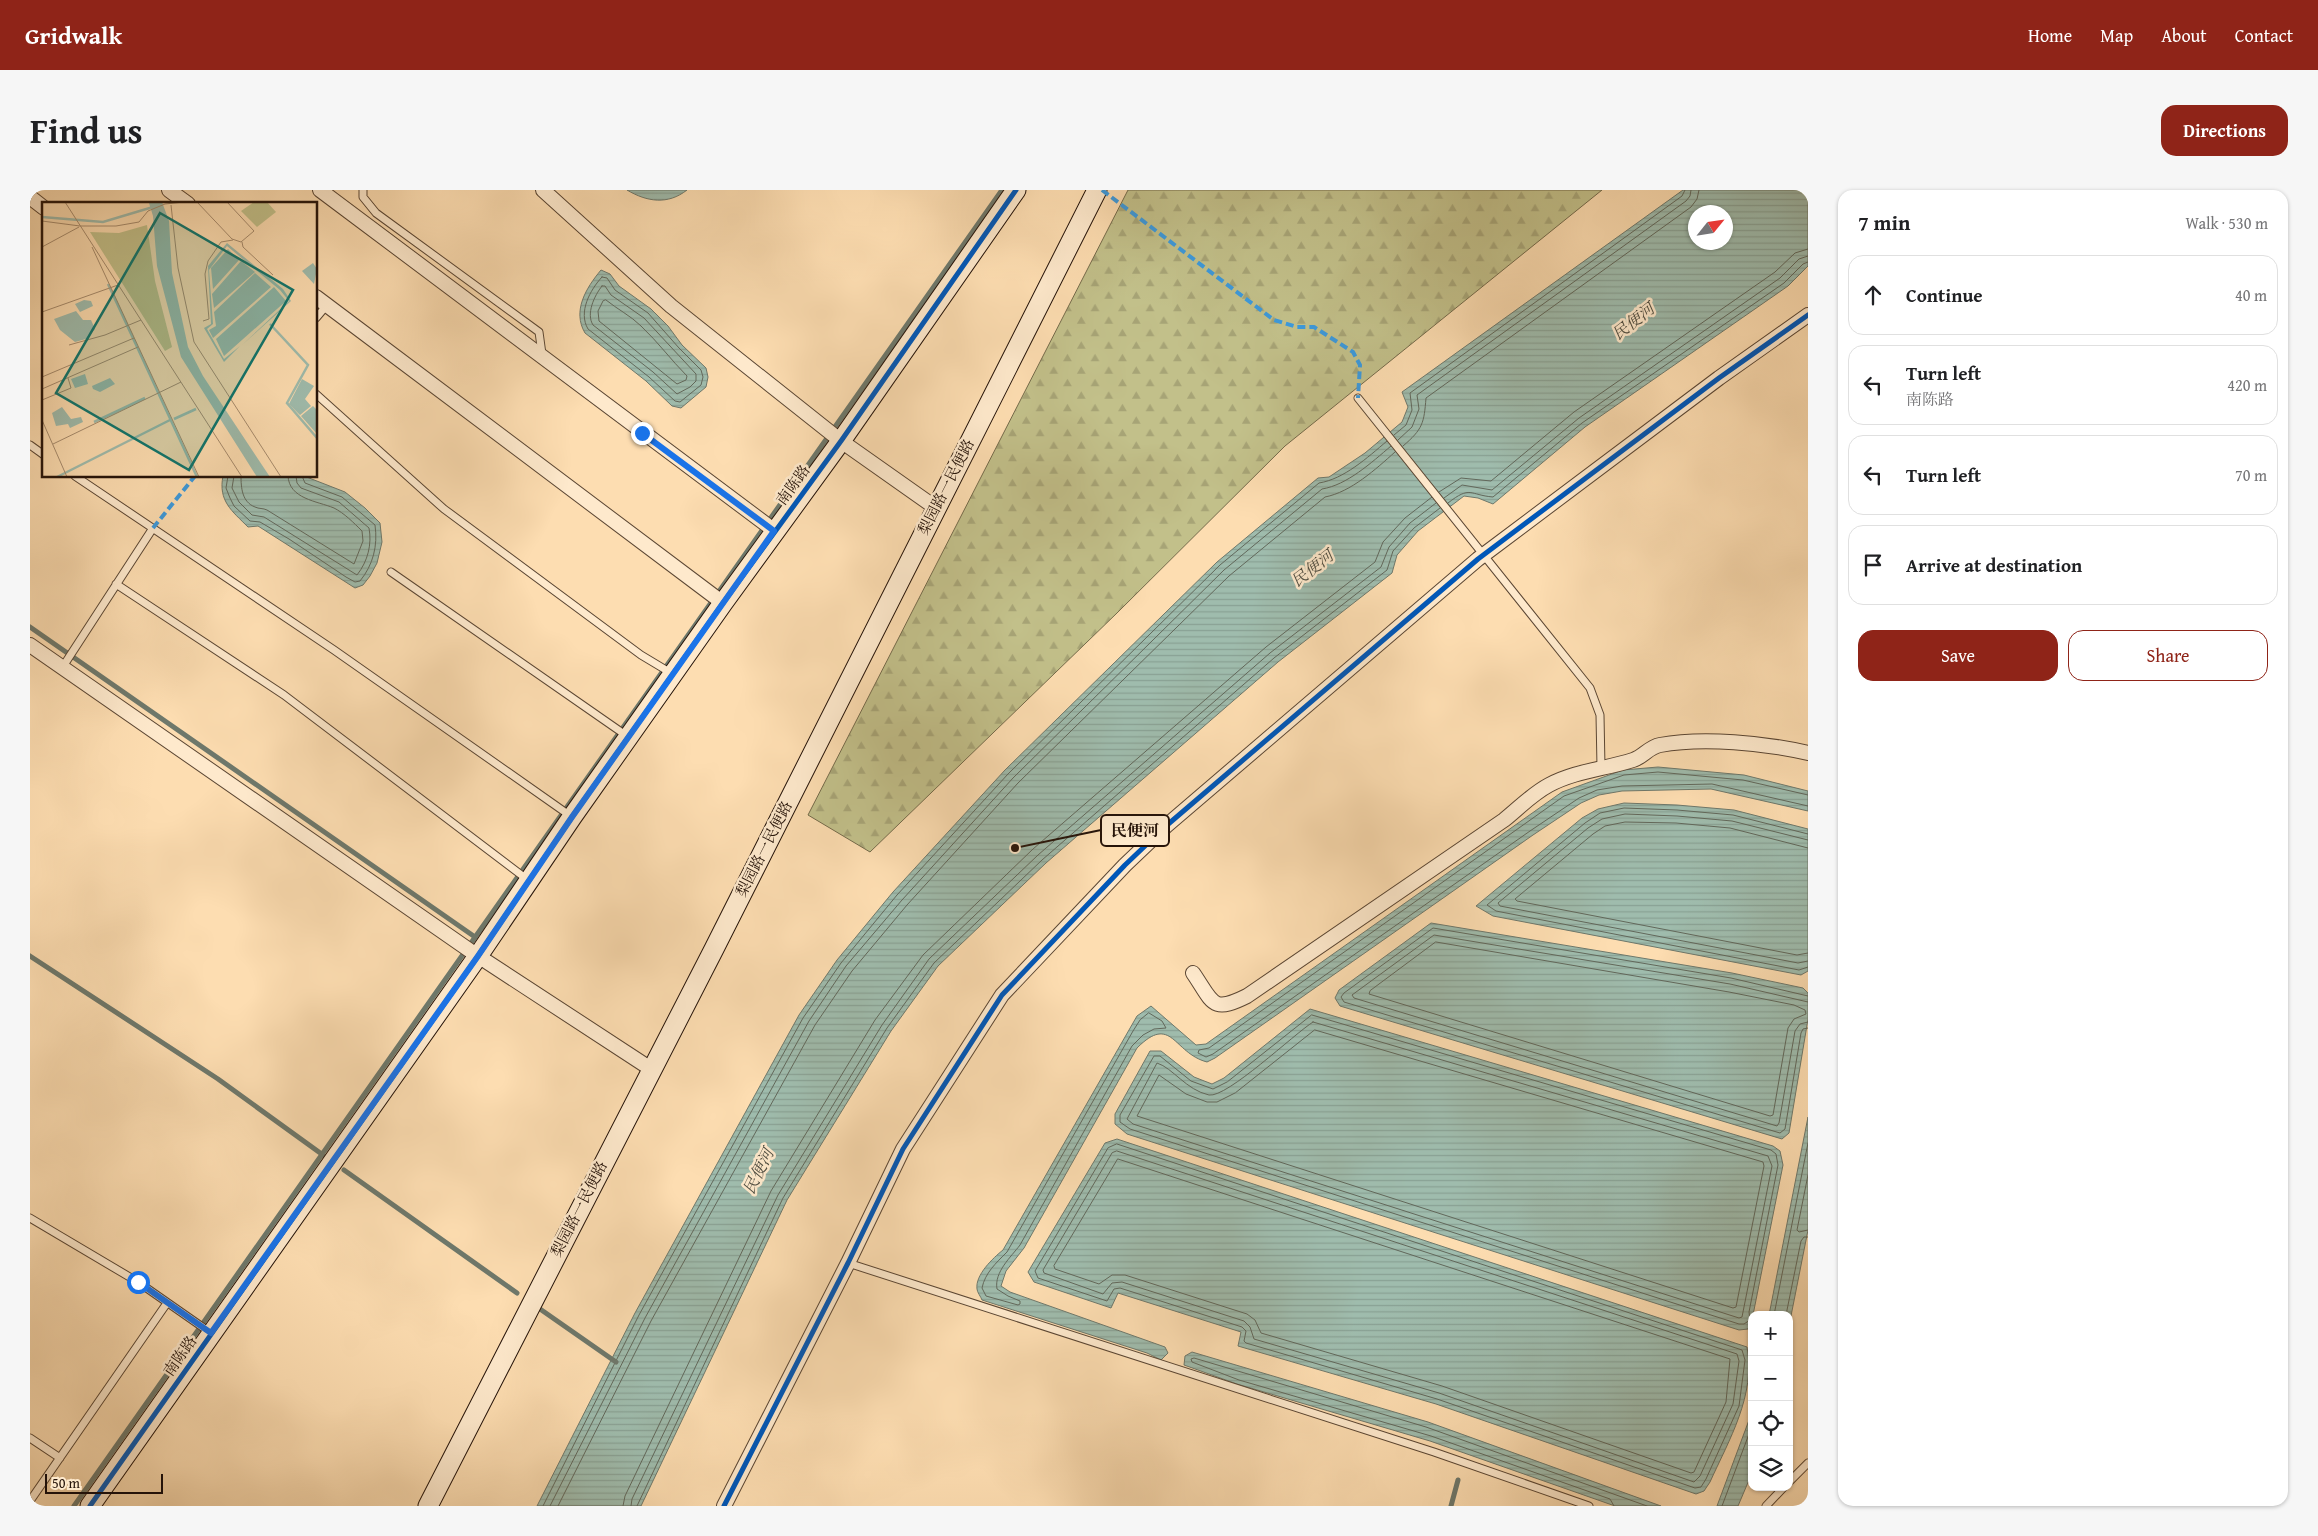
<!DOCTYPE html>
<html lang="en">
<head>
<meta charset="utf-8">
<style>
  body { margin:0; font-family:"Gentium Book Plus","Noto Serif SC",serif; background:#f6f6f6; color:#202124 }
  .controls { position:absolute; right:15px; bottom:15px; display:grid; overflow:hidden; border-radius:10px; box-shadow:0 1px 4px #0004 }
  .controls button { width:45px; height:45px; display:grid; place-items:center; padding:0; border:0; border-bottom:1px solid #e0e0e0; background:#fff; color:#202124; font:25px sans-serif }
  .compass { position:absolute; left:1658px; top:15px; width:45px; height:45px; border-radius:50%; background:#fff; box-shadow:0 1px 4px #0004; rotate:60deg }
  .scale { position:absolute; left:15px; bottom:12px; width:118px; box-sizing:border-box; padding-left:5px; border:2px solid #251309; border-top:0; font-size:14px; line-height:18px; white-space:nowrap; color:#251309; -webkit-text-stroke:4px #fee9cc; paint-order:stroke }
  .stop { position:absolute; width:15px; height:15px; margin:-11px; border:4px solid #1a73e8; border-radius:50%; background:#fff }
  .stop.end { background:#1a73e8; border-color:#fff; box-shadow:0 1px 5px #0008 }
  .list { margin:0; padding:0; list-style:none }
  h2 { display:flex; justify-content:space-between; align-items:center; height:65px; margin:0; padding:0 20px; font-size:21px }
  h2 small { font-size:16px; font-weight:400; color:#757577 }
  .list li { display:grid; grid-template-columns:32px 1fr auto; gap:15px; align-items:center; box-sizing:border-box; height:80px; margin:0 10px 10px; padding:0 10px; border:1px solid #e0e0e0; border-radius:15px }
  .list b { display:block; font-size:19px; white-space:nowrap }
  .list p { margin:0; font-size:16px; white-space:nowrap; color:#757577 }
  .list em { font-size:16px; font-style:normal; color:#757577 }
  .actions { display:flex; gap:10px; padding:15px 20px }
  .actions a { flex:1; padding:11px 0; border:1px solid #8f2418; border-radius:15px; text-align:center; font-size:18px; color:#8f2418 }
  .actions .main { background:#8f2418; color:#fff }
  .icon { flex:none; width:28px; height:28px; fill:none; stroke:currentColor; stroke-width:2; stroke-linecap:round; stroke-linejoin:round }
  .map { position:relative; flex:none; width:1778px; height:1316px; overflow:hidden; border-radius:15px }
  header { display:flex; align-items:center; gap:30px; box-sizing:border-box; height:70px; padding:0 25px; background:#8f2418; color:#fff }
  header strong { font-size:24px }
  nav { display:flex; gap:28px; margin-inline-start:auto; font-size:18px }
  .intro { display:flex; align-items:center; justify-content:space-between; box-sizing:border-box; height:120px; padding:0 30px }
  h1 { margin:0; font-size:35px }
  .button { padding:12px 22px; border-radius:15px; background:#8f2418; color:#fff; font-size:18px; font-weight:700 }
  main { display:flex; gap:30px; padding:0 30px }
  aside { flex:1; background:#fff; border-radius:15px; box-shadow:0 1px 4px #0004 }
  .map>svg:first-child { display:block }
  .forest { fill:url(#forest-firs); stroke:#746a4a }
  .water { fill:url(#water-rules); stroke:#6e786b; fill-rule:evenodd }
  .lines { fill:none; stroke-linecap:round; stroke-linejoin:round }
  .shore { stroke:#62685b; stroke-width:1 }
  .stream { stroke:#6e786b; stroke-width:5 }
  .lane-casing { stroke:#5b4633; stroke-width:9 }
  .street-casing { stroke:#5b4633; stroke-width:16 }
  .secondary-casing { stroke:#251309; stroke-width:21 }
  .lane { stroke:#fee9cc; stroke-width:7 }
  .street { stroke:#fee9cc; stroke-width:14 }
  .secondary { stroke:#fee9cc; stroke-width:19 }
  .quiet { stroke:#3c9add; stroke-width:4; stroke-dasharray:8 4; stroke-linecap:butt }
  .cycleway-casing { stroke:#fee9cc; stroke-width:8 }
  .cycleway { stroke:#0057b8; stroke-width:5 }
  .route { stroke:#1a73e8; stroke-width:6 }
  .labels { text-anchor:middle; stroke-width:5; stroke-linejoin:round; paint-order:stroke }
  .street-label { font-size:15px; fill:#251309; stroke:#fee9cc }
  .water-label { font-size:16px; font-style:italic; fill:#504e42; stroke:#fee9cc }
  .inset-river { fill:none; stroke:#9fbcad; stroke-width:2.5 }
  .inset-road { fill:none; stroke:#a78c6e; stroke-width:1 }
  .view { fill:#0f766e; fill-opacity:0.15; stroke:#0f766e; stroke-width:2.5 }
  .inset-edge { fill:none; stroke:#251309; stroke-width:2.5 }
  .leader { fill:none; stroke:#251309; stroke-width:2 }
  .callout-dot { fill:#251309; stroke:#fee9cc; stroke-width:2 }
  .callout { fill:#fee9cc; stroke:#251309; stroke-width:2 }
  .callout-label { font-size:16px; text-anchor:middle; font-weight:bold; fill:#251309 }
</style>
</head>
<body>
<header>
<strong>Gridwalk</strong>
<nav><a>Home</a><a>Map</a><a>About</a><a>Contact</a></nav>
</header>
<div class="intro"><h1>Find us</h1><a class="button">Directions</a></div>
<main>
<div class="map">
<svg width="1778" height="1316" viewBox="0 0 1778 1316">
  <defs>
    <pattern id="forest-firs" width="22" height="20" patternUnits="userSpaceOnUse" patternTransform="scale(1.25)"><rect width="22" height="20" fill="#c2c08a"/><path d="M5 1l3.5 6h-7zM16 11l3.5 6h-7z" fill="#a7a476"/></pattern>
    <pattern id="water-rules" width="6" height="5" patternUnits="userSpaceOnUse" patternTransform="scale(1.25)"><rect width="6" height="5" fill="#9fbcad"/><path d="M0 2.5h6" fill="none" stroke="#89a194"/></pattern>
  </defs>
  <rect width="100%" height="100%" fill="#fdddb1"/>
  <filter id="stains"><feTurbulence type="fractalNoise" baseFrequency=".004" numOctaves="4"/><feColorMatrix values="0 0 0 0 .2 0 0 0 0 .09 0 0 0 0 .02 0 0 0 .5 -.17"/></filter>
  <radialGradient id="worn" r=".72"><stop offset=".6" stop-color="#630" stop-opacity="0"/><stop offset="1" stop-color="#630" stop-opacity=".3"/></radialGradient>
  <path class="forest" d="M1098 0H1572L1255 256 1087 423 840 662 778 625Z"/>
  <path class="water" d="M597 0H657C638 15 617 12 597 0Z
    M1653 0H1778V76L1758 96 1555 237 1463 314 1448 308 1434 306 1388 341 1367 365 1362 383 1248 472 1016 673 908 776 861 841 757 1010 611 1316H507L605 1123 769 825 807 770 863 702 975 580 1187 372 1288 288 1299 287 1335 263 1372 232 1378 217 1372 202ZM1666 22H1696V52H1666Z
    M571 80 580 84 589 96 621 119 638 136 652 155 676 178 678 187 676 197 651 218 642 216 616 191 555 143C542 121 556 98 571 80Z
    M193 286H274L315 302 335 318 350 333 352 352 347 373 340 386 333 395 325 398 228 336 218 337C202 321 188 311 193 286Z
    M1628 577 1714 585 1778 601V621L1681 599 1592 601 1569 605 1551 613 1503 645 1185 868 1177 872C1143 863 1142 823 1107 858L994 1058 976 1081 971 1096 980 1102 1135 1157 1138 1163 1131 1170 1117 1163 952 1110C951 1107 947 1102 947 1099 945 1085 963 1068 973 1060L1107 826 1121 816 1166 855 1176 854 1532 602 1593 580Z
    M1594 613 1647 615 1704 620 1778 639V781L1771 785 1463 726 1446 716 1552 628 1568 619Z
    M1401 733 1702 783 1773 798 1778 803V829L1759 943 1752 949 1310 816 1305 808 1309 800Z
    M1280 819 1743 956 1750 961 1753 975 1723 1125 1718 1139 1709 1140 1097 944 1085 934V924L1120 861H1131L1164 887 1182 894 1194 888Z
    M1778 927V1040L1759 1136V1125H1739Z
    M1087 949 1717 1157C1726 1205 1699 1250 1680 1292L1674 1301 1666 1304 1406 1214 1208 1156 1211 1142 1088 1103 1081 1118 1004 1092 998 1082 1075 953Z
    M1162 1162 1398 1232 1631 1316H1585L1400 1251 1207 1194 1154 1175 1155 1166Z
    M1722 1222V1283L1708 1316H1687Z"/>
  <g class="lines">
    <path class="shore" d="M572 87 577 88 585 100 618 123 649 158 671 180 673 187 671 195 650 212 645 211 619 187 558 139C548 122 560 100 572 87Z
      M572 96H575L581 105 614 128 666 184V191L660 197 647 204 623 182 563 135C556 124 564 106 572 96Z
      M576 110C587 119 601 126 611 136 628 152 641 170 657 186L656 190 647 194 569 131 568 121 573 111Z
      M1364 245 1376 235 1382 220 1380 203 1652 6 1655 0
      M1368 250 1382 237 1389 219 1387 205 1656 11 1660 6 1661 0
      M1373 256C1393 239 1394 233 1396 208L1661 17 1667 9 1669 0
      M198 286 196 298 200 308 204 316 220 331 230 332 259 349 316 387 325 392 330 391C343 375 348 356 345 335L312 307 275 293 272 286
      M204 286 202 298 209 312 222 325 234 327 327 385C338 371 342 354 339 338L309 312 271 298 267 293 266 286
      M211 286C211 298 212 312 225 317 229 319 233 318 237 320L324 374 333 351 332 341C324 333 314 323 304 318 287 311 259 309 258 286
      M1409 302 1431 288 1461 291 1544 222 1745 82 1765 63 1778 59
      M1414 308 1432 295 1462 300 1549 228 1750 88 1769 69 1778 66
      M1418 313C1441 295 1439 305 1463 307L1552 233 1754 93 1773 74 1778 72
      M1778 605 1713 590 1628 582 1594 585 1534 606 1179 858 1169 860 1168 863 1176 867 1183 864 1500 641 1549 608 1567 600 1592 596 1682 594 1778 616
      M1778 644 1703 625 1647 620 1594 618 1570 623 1555 633 1457 715 1466 721 1769 780 1778 777
      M1778 650 1702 631 1647 626 1595 624 1572 629 1558 638 1468 713 1470 716 1768 773 1778 771
      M1778 658 1700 638 1646 633 1595 632 1575 636 1563 644 1485 709 1487 711 1767 765 1778 763
      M1406 752 1699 802 1764 815 1775 820 1776 824 1764 829 1758 838 1743 925 1740 926 1339 804 1340 801Z
      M1778 806 1701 788 1403 738 1314 803 1311 807 1314 812 1750 943 1755 939 1771 843 1773 839 1778 838
      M1778 812 1700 794 1404 745 1322 805 1324 808 1747 936 1749 933 1765 841 1770 834 1778 832
      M1119 823 1132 831 1136 838 1124 839 1113 845 1102 856 990 1055C981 1067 964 1082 967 1099L978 1106 990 1111V1114L988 1115 956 1106 952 1098C955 1083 966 1073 977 1062L1103 841 1110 830Z
      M1282 825 1741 960 1746 964 1748 975 1719 1122 1720 1130 1714 1134H1709L1100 939 1090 932V925L1124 866H1130L1161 891 1183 899 1197 892Z
      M1283 832 1738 966 1742 976 1712 1127 1709 1128 1103 934 1097 929 1127 873C1143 878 1156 900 1179 905 1197 908 1264 844 1283 832Z
      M1285 840 1733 972 1734 976 1706 1117 1703 1118 1107 926 1129 885 1156 904 1177 912H1187L1205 903Z
      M1087 954 1712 1160 1715 1170 1709 1216 1676 1289 1671 1297 1665 1298 1407 1209 1216 1153 1214 1151 1216 1141 1212 1137 1090 1098 1084 1099 1077 1111 1008 1088 1005 1081 1078 958Z
      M1087 961 1707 1164 1709 1171 1703 1214 1670 1286 1664 1292 1409 1203 1224 1149 1220 1137 1214 1131 1092 1092 1082 1093 1073 1104 1014 1083 1013 1080 1082 963Z
      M1088 969 1700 1169 1696 1212 1664 1282 1661 1283 1412 1196 1231 1143 1225 1130 1217 1124 1095 1085H1082L1069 1094 1025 1079 1024 1076Z
      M1778 985 1767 1040 1769 1042 1778 1040
      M1744 1125 1778 953
      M1756 1125 1771 1051 1774 1047H1778
      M513 1316 609 1125 773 828 811 773 867 705 978 584 1190 375 1289 293C1314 289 1337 268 1357 251
      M520 1316 615 1128 779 831 816 776 872 710 983 588 1194 380 1292 299C1317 295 1341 273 1361 256
      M528 1316 621 1131 785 835 822 781 877 715 988 593 1199 386 1295 307C1321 302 1346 279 1365 262
      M593 1316 595 1306 741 1001 845 830 893 765 1003 659 1236 457 1345 372 1353 352 1375 328 1402 307
      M601 1316 602 1309 748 1005 852 835 899 769 1008 665 1240 463 1351 377 1359 357 1380 333 1406 313
      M607 1316 753 1008 857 838 904 773 1012 670 1244 468 1357 380 1363 361 1384 338 1410 318
      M1584 1316 1580 1309 1401 1246 1209 1190 1162 1172 1161 1169 1164 1168 1396 1237 1617 1316
      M1692 1316 1722 1236"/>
    <path class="stream" d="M0 437 445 747
      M0 766 188 889 293 965
      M314 980 487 1103
      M510 1119 586 1172
      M44 1316 972 0
      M1421 1316 1428 1290"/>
    <g class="lane-casing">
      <path id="lane" d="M333 0V7L346 23 509 142 512 164
        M286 128 297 115
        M286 204 414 319 611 465 641 483
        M1328 208 1560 498 1570 525 1571 577
        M0 255 14 265
        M45 286 304 460 542 627
        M361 382 597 546
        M86 394 254 505 498 690
        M32 478 123 338
        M0 1028 108 1092 181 1143
        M818 1073 1404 1262 1559 1316
        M0 1248 30 1268
        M1759 1292 1778 1273
        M0 1311 137 1113
        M1736 1316 1754 1297"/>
    </g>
    <g class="street-casing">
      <path id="street" d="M139 0 158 14
        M290 0 745 341
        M513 0 641 116 811 251 906 318
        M0 7 14 18
        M286 107 693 413
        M0 455 442 762 621 879
        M1163 783C1183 812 1181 824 1217 806L1474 630C1489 618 1502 604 1519 595 1545 581 1575 579 1603 570 1613 567 1619 557 1630 555 1673 547 1735 553 1778 563
        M694 1316 818 1073 873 959 972 805 1095 675 1136 636 1448 369 1689 188 1778 125"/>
    </g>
    <g class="secondary-casing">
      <path id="secondary" d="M60 1316 448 766 542 627 693 413 811 251 986 0
        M398 1316 684 759 1067 0"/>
    </g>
    <use href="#lane" class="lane"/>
    <use href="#street" class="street"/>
    <use href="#secondary" class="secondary"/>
    <path class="quiet" d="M1072 0 1244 130 1267 137H1284L1323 162 1330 175 1328 208
      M123 338 165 286"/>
    <g class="cycleway-casing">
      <path id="cycleway" d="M60 1316 448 766 542 627 693 413 811 251 986 0
        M694 1316 818 1073 873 959 972 805 1095 675 1136 636 1448 369 1689 188 1778 125"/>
    </g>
    <use href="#cycleway" class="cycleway"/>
  </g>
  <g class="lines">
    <path class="route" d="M108 1092 181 1143 448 766 542 627 744 341 612 243"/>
  </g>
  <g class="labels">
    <g class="street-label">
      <text transform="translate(763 295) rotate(-54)" y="5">南陈路</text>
      <text transform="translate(916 297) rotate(-63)" y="5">梨园路一民便路</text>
      <text transform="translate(734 659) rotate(-63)" y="5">梨园路一民便路</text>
      <text transform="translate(549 1019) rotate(-63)" y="5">梨园路一民便路</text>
      <text transform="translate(150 1166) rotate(-55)" y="5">南陈路</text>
    </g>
    <g class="water-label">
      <text transform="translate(1603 131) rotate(-38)" y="6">民便河</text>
      <text transform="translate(1282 378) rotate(-38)" y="6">民便河</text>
      <text transform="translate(728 981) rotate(-64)" y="6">民便河</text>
    </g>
  </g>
  <g transform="translate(12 12)">
    <rect width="275" height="275" fill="#fdddb1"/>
    <path d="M105 23 113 79 130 145 123 149 48 30 77 31Z" fill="#c2c08a"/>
    <path d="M212 0H225L234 10 215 25 199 9Z" fill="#c2c08a"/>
    <path d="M120 0 127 19 130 71 146 145 161 174 228 275H215L139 155 115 64 111 14 107 1ZM185 41 241 87 249 99 200 143 247 99 238 88 185 44 167 68 171 122 165 127 182 157 198 144 182 160 162 126 169 122 166 64ZM186 47 197 58 171 87 169 66ZM199 59 213 70 172 106 170 92ZM271 61 275 67 272 82 260 69ZM213 71 229 85 171 136 167 128 174 124 172 110ZM232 85 244 99 182 154 174 137ZM42 98 49 99 51 104 38 110 33 102ZM34 109 41 118H49L53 127 44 137 33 140 18 128 12 117ZM43 172 46 182 33 186 29 177ZM68 176 73 182 58 190 51 187 50 184ZM260 177 272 184 263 197 269 204 258 213 247 202ZM271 204 275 208V232L259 214ZM20 205 29 217 39 215 41 220 28 226 26 222 14 224 10 211Z" fill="#9fbcad"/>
    <path class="inset-river" d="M0 15 61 20 111 5M66 82 155 275M228 122 266 163 245 201 275 236M132 217 154 207M52 220 103 196M15 275 128 218"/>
    <path class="inset-road" d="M23 0 200 275M155 0 190 37 199 40 212 29 185 0M129 3 136 66 152 140 239 275M0 19 38 24H74L97 20 106 9 123 2 142 0M200 40 201 45 231 73M0 45 37 25M50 45 157 275M0 110 76 83M161 119 167 117 163 72 166 59 179 40 191 38M27 143 63 133 99 118M0 175 92 136M0 187 96 145M0 198 29 186 26 176M0 218 25 275M11 242 139 180"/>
    <path class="view" d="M118 11 251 88 147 268 14 191Z"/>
    <rect width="275" height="275" class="inset-edge"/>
  </g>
  <path class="leader" d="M985 658L1071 640"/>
  <circle class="callout-dot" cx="985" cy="658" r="5"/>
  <rect class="callout" x="1071" y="625" width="68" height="31" rx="5"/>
  <g class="callout-label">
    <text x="1105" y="646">民便河</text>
  </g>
  <rect width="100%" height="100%" filter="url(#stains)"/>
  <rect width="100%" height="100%" fill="url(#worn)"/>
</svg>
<div class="controls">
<button>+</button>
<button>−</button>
<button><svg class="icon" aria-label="locate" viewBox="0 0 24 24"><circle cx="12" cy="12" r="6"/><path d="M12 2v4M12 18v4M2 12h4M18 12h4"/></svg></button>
<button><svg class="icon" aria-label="layers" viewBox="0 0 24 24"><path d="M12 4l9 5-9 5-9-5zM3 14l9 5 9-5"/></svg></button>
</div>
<svg class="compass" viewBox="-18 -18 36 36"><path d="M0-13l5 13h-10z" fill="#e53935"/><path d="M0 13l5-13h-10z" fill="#757577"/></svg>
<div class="scale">50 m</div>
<div class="stop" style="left:108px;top:1092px"></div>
<div class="stop end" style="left:612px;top:243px"></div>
</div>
<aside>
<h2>7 min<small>Walk · 530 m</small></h2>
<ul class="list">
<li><svg class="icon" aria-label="ahead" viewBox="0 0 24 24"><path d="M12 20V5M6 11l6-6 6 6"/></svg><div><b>Continue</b></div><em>40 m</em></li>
<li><svg class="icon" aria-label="left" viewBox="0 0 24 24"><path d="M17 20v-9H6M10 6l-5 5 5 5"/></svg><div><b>Turn left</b><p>南陈路</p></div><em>420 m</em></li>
<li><svg class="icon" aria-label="left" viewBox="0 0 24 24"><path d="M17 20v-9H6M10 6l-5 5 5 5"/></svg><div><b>Turn left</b></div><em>70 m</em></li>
<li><svg class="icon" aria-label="arrive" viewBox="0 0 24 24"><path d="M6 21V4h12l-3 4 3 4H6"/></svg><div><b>Arrive at destination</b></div></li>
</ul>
<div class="actions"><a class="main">Save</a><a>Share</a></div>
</aside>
</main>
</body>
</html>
